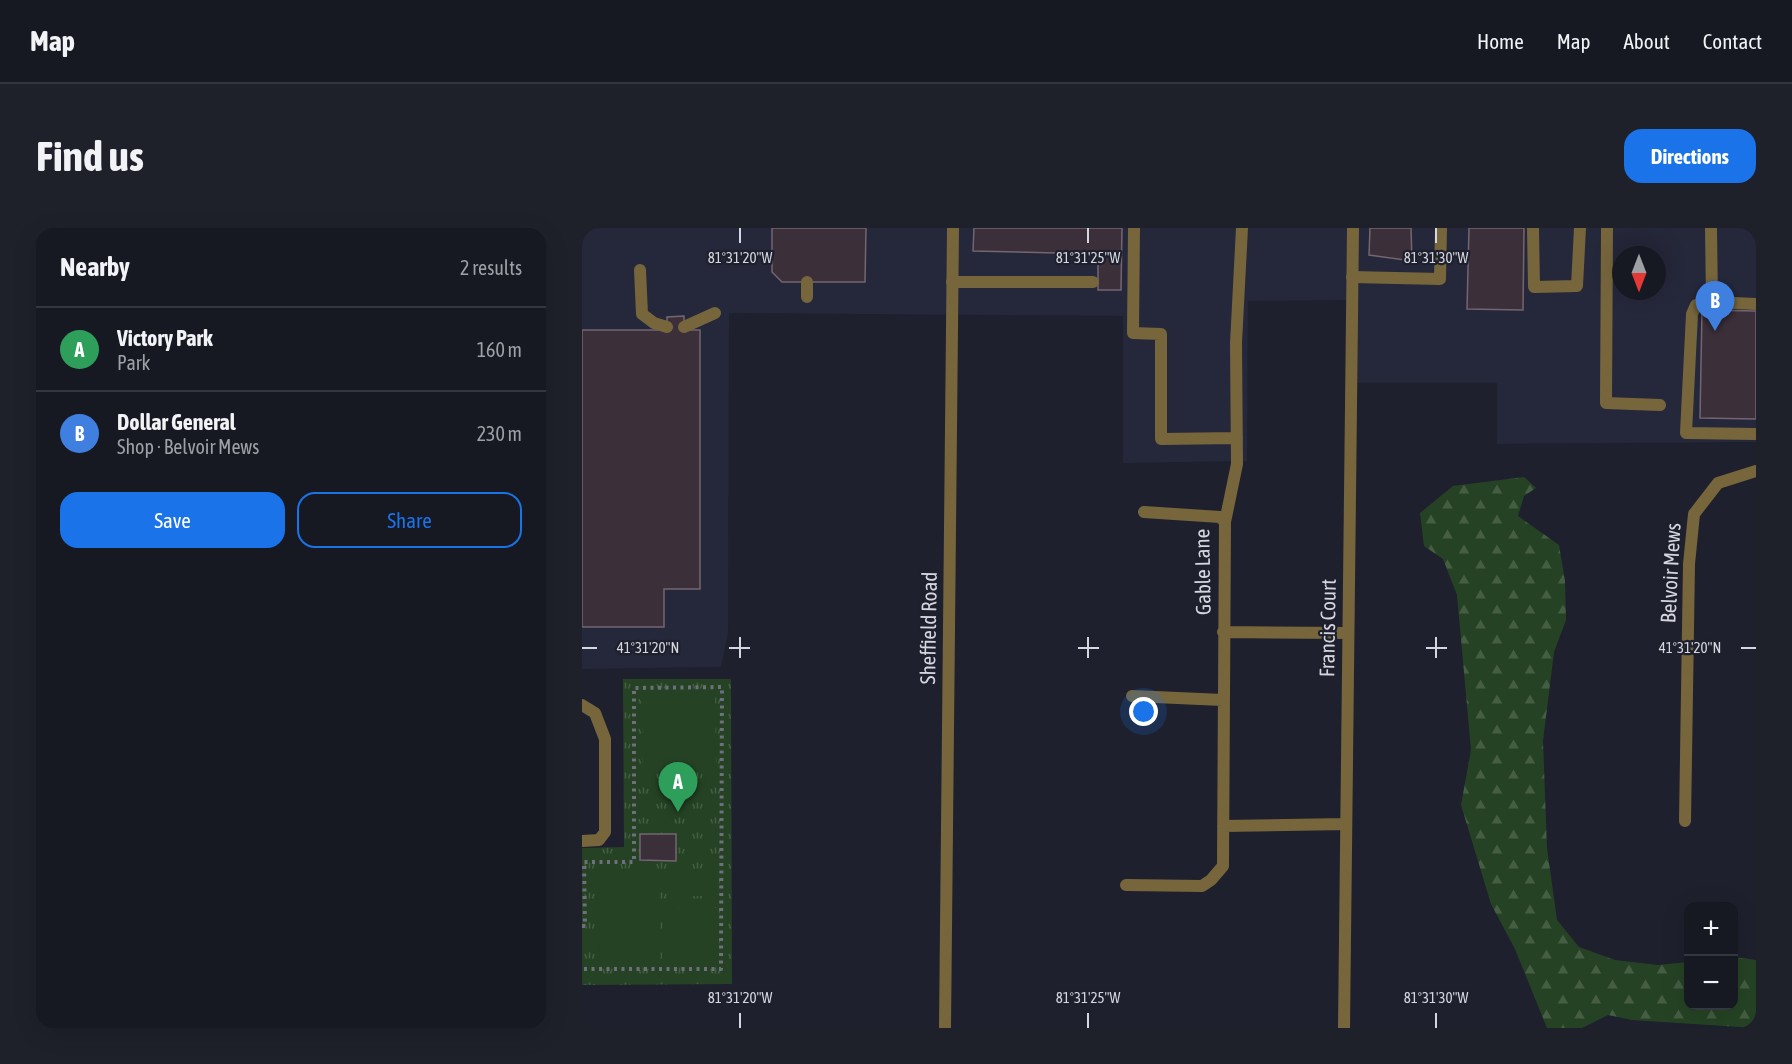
<!DOCTYPE html>
<html lang="en">
<head>
<meta charset="utf-8">
<style>
  body { margin:0; font-family:"Asap Condensed",sans-serif; background:#1f212a; color:#f1f3f6 }
  .controls { position:absolute; right:18px; bottom:18px; display:grid; overflow:hidden; border-radius:12px; box-shadow:0 6px 24px #0002 }
  .controls button { width:54px; height:54px; display:grid; place-items:center; padding:0; border:0; border-bottom:2px solid #353740; background:#161822; color:#f1f3f6; font:30px sans-serif }
  .compass { position:absolute; left:1030px; top:18px; width:54px; height:54px; border-radius:50%; background:#161822; box-shadow:0 6px 24px #0002; rotate:180deg }
  .you { position:absolute; left:562px; top:484px; width:21px; height:21px; margin:-15px; border:4px solid #fff; border-radius:50%; background:#1a73e8; box-shadow:0 0 0 9px #1a73e833 }
  .badge { display:grid; place-items:center; width:39px; height:39px; border-radius:50%; background:#1a73e8; color:#fff; font-size:20px; font-weight:700 }
  .pin { position:absolute; translate:-50% -50px; filter:drop-shadow(0 2px 3px #0008) }
  .pin::after { content:''; position:absolute; top:32px; width:21px; height:18px; background:inherit; clip-path:polygon(0 0,100% 0,50% 100%) }
  .list { margin:0; padding:0; list-style:none }
  h2 { display:flex; justify-content:space-between; align-items:center; height:78px; margin:0; padding:0 24px; font-size:26px }
  h2 small { font-size:20px; font-weight:400; color:#9ea0a5 }
  .list li { display:grid; grid-template-columns:39px 1fr auto; gap:18px; align-items:center; box-sizing:border-box; height:84px; padding:0 24px; border-top:2px solid #353740 }
  .list b { display:block; font-size:22px; white-space:nowrap }
  .list p { margin:0; font-size:20px; white-space:nowrap; color:#9ea0a5 }
  .list em { font-size:20px; font-style:normal; color:#9ea0a5 }
  .actions { display:flex; gap:12px; padding:18px 24px }
  .actions a { flex:1; padding:14px 0; border:2px solid #1a73e8; border-radius:18px; text-align:center; font-size:21px; color:#1a73e8 }
  .actions .main { background:#1a73e8; color:#fff }
  .map { position:relative; flex:none; width:1174px; height:800px; overflow:hidden; border-radius:18px }
  header { display:flex; align-items:center; gap:36px; box-sizing:border-box; height:84px; padding:0 30px; background:#161822; border-bottom:2px solid #353740 }
  header strong { font-size:28px }
  nav { display:flex; gap:33px; margin-inline-start:auto; font-size:21px }
  .intro { display:flex; align-items:center; justify-content:space-between; box-sizing:border-box; height:144px; padding:0 36px }
  h1 { margin:0; font-size:42px }
  .button { padding:15px 27px; border-radius:18px; background:#1a73e8; color:#fff; font-size:21px; font-weight:700 }
  main { display:flex; gap:36px; padding:0 36px }
  aside { flex:1; background:#161822; border-radius:18px; box-shadow:0 6px 24px #0002 }
  .map>svg:first-child { display:block }
  .built { fill:#25273a; fill-rule:evenodd }
  .grass { fill:url(#grass-tufts) }
  .forest { fill:url(#forest-firs) }
  .garden { fill:#254324 }
  .building { fill:#3b2f39; stroke:#746671; stroke-width:1.5 }
  .lines { fill:none; stroke-linecap:round; stroke-linejoin:round }
  .path { stroke:#6d6f7a; stroke-width:4; stroke-dasharray:3 4.5; stroke-linecap:butt }
  .service { stroke:#77663c; stroke-width:12 }
  .minor { stroke:#77663c; stroke-width:12 }
  .ticks { fill:none; stroke:#d5d6df; stroke-width:2 }
  .labels { text-anchor:middle; stroke-width:4.5; stroke-linejoin:round; paint-order:stroke }
  .street-label { font-size:21px; fill:#d5d6df; stroke:#1e202d }
  .ticks-label { font-size:15px; text-anchor:middle; fill:#d5d6df; stroke:#1e202d; stroke-width:4.5; stroke-linejoin:round; paint-order:stroke }
</style>
</head>
<body>
<header>
<strong>Map</strong>
<nav><a>Home</a><a>Map</a><a>About</a><a>Contact</a></nav>
</header>
<div class="intro"><h1>Find us</h1><a class="button">Directions</a></div>
<main>
<aside>
<h2>Nearby<small>2 results</small></h2>
<ul class="list">
<li><span class="badge" style="background:#2e9e5b">A</span><div><b>Victory Park</b><p>Park</p></div><em>160 m</em></li>
<li><span class="badge" style="background:#3f7fe0">B</span><div><b>Dollar General</b><p>Shop · Belvoir Mews</p></div><em>230 m</em></li>
</ul>
<div class="actions"><a class="main">Save</a><a>Share</a></div>
</aside>
<div class="map">
<svg width="1174" height="800" viewBox="0 0 1174 800">
  <defs>
    <pattern id="grass-tufts" width="24" height="20" patternUnits="userSpaceOnUse" patternTransform="scale(1.5)"><rect width="24" height="20" fill="#254324"/><path d="M3 7l-1-3M5 7V3M7 7l1-3M15 17l-1-3M17 17v-4M19 17l1-3" fill="none" stroke="#445d43"/></pattern>
    <pattern id="forest-firs" width="22" height="20" patternUnits="userSpaceOnUse" patternTransform="scale(1.5)"><rect width="22" height="20" fill="#254324"/><path d="M5 1l3.5 6h-7zM16 11l3.5 6h-7z" fill="#445d43"/></pattern>
  </defs>
  <rect width="100%" height="100%" fill="#1e202d"/>
  <path class="built" d="M0 0H1174V214L915 216V155H769V72L666 73 665 233 541 235V88L147 85 146 405 139 439 0 441ZM1039 27H1075V63H1039Z"/>
  <path class="grass" d="M41 451H149L150 756 0 757V620L42 619Z"/>
  <path class="forest" d="M942 249 954 260 942 268 936 288 977 317 983 353 984 392 972 424 961 513 965 620 975 692 997 719 1033 732 1076 737 1106 734V778H1152V729L1174 732V800L1050 792 1026 787 1000 800H965L933 721 909 676 879 577 889 522 875 367 861 331 842 318 838 285 871 258Z"/>
  <path class="garden" d="M60 464H133L134 538 61 539Z
    M16 643H77V736L17 735Z
    M88 646 137 647V668H87Z
    M81 679 137 680V736H80Z"/>
  <path class="building" d="M190 0H284L283 54H200L190 44Z
    M392 0H540L539 62H516V26L391 23Z
    M788 0H829L830 33 787 27Z
    M887 0H942L941 82 885 81Z
    M1120 82 1174 83V191L1118 190Z
    M102 88V102H118V361H82V399H0V102H85V89Z
    M58 606H94V633L58 632Z"/>
  <g class="lines">
    <path class="path" d="M0 698H3L2 634H52V460L140 459 139 741H0"/>
    <path class="service" d="M552 0 551 105 579 106V211L655 210
      M951 0 952 59 995 58 998 0
      M1025 0 1024 175 1078 177
      M1129 0 1130 74 1174 76
      M58 42 60 86 72 95 85 99
      M770 49 858 51 859 0
      M225 54V69
      M370 54H511
      M1130 74 1114 77 1110 86 1104 205 1174 206
      M102 99 133 85
      M643 294 655 236 654 115 660 0
      M0 477 13 485 23 511V604L17 612 0 613"/>
    <path class="minor" d="M641 404 765 405
      M550 468 641 472
      M1103 593 1107 336 1112 286 1136 255 1174 243
      M641 598 764 596
      M544 657 620 658 629 652 641 638 643 294 638 289 562 284
      M363 800 371 0
      M762 800 771 0"/>
  </g>
  <path class="ticks" d="M158 0V15M506 0V15M854 0V15M158 409V430M506 409V430M854 409V430M0 420H15M147 420H168M496 420H517M844 420H865M1159 420H1174M158 785V800M506 785V800M854 785V800"/>
  <g class="labels">
    <g class="street-label">
      <text transform="translate(621 344) rotate(-91)" y="7">Gable Lane</text>
      <text transform="translate(1089 345) rotate(-87)" y="7">Belvoir Mews</text>
      <text transform="translate(347 400) rotate(-89)" y="7">Sheffield Road</text>
      <text transform="translate(746 400) rotate(-89)" y="7">Francis Court</text>
    </g>
  </g>
  <g class="ticks-label">
    <text x="158" y="35">81°31'20"W</text>
    <text x="506" y="35">81°31'25"W</text>
    <text x="854" y="35">81°31'30"W</text>
    <text x="1108" y="425">41°31'20"N</text>
    <text x="66" y="425">41°31'20"N</text>
    <text x="158" y="775">81°31'20"W</text>
    <text x="506" y="775">81°31'25"W</text>
    <text x="854" y="775">81°31'30"W</text>
  </g>
</svg>
<div class="controls">
<button>+</button>
<button>−</button>
</div>
<svg class="compass" viewBox="-18 -18 36 36"><path d="M0-13l5 13h-10z" fill="#e53935"/><path d="M0 13l5-13h-10z" fill="#9ea0a5"/></svg>
<div class="you"></div>
<div class="pin badge" style="left:96px;top:584px;background:#2e9e5b">A</div>
<div class="pin badge" style="left:1133px;top:103px;background:#3f7fe0">B</div>
</div>
</main>
</body>
</html>
